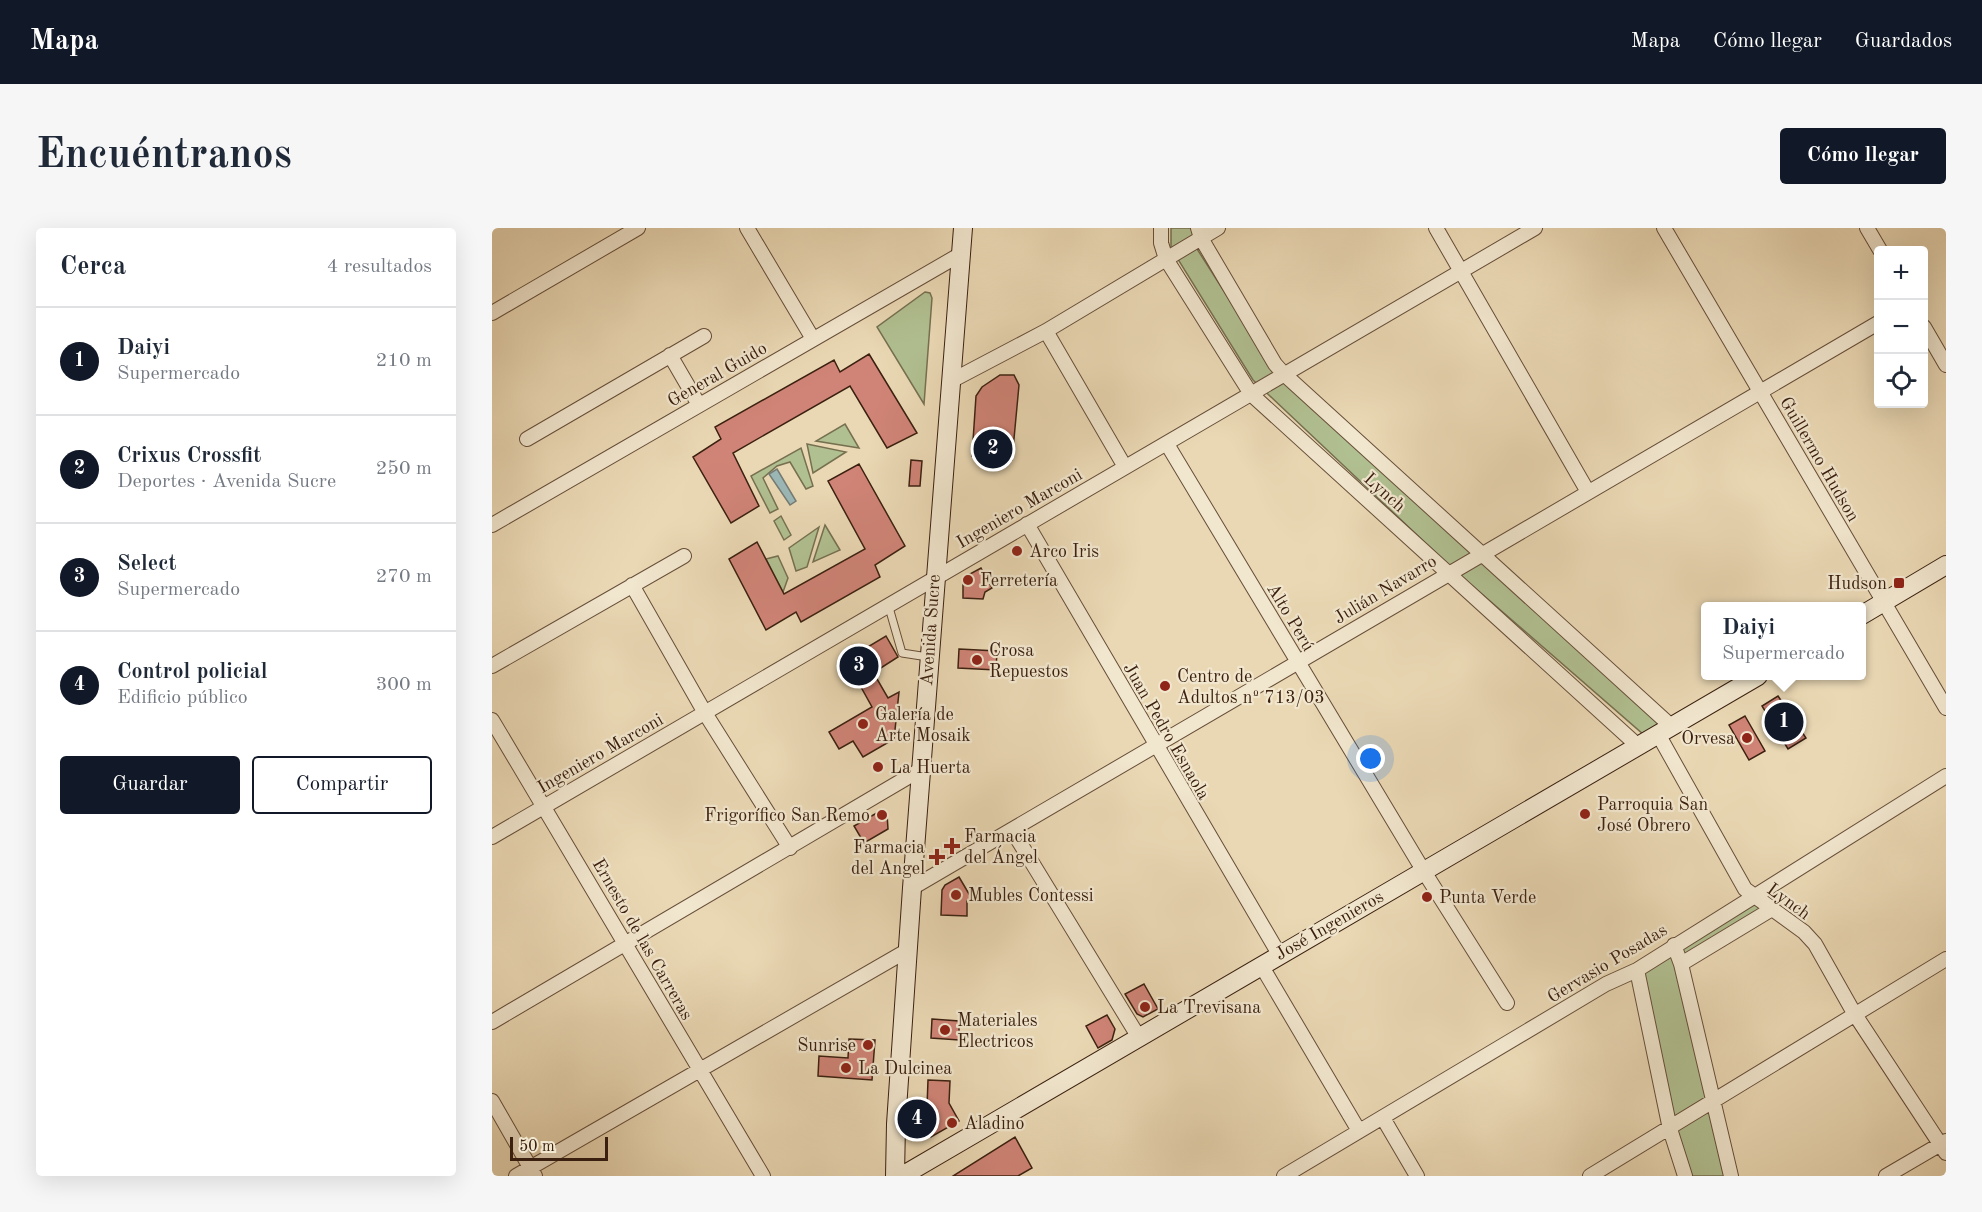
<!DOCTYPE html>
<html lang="es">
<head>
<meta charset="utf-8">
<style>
  body { margin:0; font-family:"Old Standard TT",serif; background:#f6f6f7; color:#1f2937 }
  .controls { position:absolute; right:18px; top:18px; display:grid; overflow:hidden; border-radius:6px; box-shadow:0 6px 24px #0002 }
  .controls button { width:54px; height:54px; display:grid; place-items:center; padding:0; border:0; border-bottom:2px solid #e0e1e3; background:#fff; color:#1f2937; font:30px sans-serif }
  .scale { position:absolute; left:18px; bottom:15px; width:98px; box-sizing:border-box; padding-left:6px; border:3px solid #3b2010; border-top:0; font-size:16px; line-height:21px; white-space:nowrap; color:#3b2010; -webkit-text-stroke:4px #f1e6ce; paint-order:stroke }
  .you { position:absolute; left:879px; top:531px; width:21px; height:21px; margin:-15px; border:4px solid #fff; border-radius:50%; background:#1a73e8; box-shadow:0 0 0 9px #1a73e833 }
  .badge { display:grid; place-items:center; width:39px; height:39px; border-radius:50%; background:#111827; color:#fff; font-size:20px; font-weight:700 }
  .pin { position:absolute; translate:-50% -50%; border:3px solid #fff; box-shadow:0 2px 6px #0006 }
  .popup { position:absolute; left:1209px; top:374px; width:165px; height:78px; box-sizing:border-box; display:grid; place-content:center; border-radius:6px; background:#fff; filter:drop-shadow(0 2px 4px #0005); font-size:20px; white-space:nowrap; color:#747a83 }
  .popup b { font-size:22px; color:#1f2937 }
  .popup::after { content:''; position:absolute; left:50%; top:100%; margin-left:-12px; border:12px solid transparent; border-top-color:#fff }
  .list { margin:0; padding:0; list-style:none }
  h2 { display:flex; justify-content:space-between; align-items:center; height:78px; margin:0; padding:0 24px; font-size:26px }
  h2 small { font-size:20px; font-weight:400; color:#747a83 }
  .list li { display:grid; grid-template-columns:39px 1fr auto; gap:18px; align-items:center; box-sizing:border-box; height:108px; padding:0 24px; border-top:2px solid #e0e1e3 }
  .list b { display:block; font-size:22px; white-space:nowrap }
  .list p { margin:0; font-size:20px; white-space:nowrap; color:#747a83 }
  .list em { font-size:20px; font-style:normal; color:#747a83 }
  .actions { display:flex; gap:12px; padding:18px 24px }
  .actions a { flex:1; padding:14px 0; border:2px solid #111827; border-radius:6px; text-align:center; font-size:21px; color:#111827 }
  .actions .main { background:#111827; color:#fff }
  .icon { flex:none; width:33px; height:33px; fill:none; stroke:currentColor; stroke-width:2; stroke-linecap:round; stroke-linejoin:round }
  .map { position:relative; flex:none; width:1454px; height:948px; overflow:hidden; border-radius:6px }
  header { display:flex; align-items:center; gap:36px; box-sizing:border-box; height:84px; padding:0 30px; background:#111827; color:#fff }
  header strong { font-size:28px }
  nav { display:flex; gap:33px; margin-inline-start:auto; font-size:21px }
  .intro { display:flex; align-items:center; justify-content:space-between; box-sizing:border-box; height:144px; padding:0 36px }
  h1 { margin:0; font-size:42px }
  .button { padding:15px 27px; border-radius:6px; background:#111827; color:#fff; font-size:21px; font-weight:700 }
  main { display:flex; gap:36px; padding:0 36px }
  aside { flex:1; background:#fff; border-radius:6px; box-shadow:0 6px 24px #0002 }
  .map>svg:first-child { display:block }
  .green { fill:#b1c091; stroke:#767050; stroke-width:1.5 }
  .water { fill:#9bb8b7; stroke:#757b74; stroke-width:1.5 }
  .building { fill:#d08477; stroke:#3b2010; stroke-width:1.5 }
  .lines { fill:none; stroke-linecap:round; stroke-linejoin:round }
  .lane-casing { stroke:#674e39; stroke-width:9 }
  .street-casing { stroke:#674e39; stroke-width:16 }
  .secondary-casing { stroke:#3b2010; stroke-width:20 }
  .lane { stroke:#f1e6ce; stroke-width:7 }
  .street { stroke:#f1e6ce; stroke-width:14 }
  .secondary { stroke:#f1e6ce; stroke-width:18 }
  .poi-dot { fill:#8f2418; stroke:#f1e6ce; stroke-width:2 }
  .labels { text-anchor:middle; stroke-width:4.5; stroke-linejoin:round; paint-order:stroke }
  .street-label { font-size:18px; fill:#3b2010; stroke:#f1e6ce }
  .poi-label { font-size:18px; fill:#3b2010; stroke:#f1e6ce; text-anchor:start }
</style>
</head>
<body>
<header>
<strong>Mapa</strong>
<nav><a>Mapa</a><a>Cómo llegar</a><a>Guardados</a></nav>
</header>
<div class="intro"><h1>Encuéntranos</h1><a class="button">Cómo llegar</a></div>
<main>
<aside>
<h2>Cerca<small>4 resultados</small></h2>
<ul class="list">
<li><span class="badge">1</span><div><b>Daiyi</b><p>Supermercado</p></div><em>210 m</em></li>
<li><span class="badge">2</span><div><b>Crixus Crossfit</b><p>Deportes · Avenida Sucre</p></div><em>250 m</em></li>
<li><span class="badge">3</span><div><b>Select</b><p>Supermercado</p></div><em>270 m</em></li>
<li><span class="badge">4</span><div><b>Control policial</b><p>Edificio público</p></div><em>300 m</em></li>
</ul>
<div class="actions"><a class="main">Guardar</a><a>Compartir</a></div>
</aside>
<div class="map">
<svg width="1454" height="948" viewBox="0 0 1454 948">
  <rect width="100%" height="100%" fill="#ead8b4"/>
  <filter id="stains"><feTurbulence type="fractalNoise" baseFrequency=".00333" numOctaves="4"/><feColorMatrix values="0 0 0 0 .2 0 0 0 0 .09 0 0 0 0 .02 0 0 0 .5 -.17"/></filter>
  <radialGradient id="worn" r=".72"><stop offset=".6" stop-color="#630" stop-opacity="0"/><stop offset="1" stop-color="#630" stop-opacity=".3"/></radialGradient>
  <path class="green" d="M679 0H701L700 13 782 142 1170 496 1151 506 960 340 761 152 679 20Z
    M433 64 438 65 440 70 432 176 385 99Z
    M353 196 367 220 324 213Z
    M315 216 354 224 321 245Z
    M309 220 321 258 314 261 298 234 285 238 271 250 286 281 278 285 259 248Z
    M289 288 299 307 292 312 282 293Z
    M333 297 348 322 321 334Z
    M327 299 315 339 304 343 297 320Z
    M286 328 296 350 291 364 274 331Z
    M1259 668 1280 681 1189 736 1239 948H1193L1145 742Z"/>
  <path class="water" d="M285 241 304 273 298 277 277 246Z"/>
  <path class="building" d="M377 126 425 205 395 220 358 158 241 225 267 278 239 295 201 229 229 211 223 199 342 132 348 144Z
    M508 147H522L527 157 520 232 480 228 484 168 490 159Z
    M419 232 430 233 428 258H417Z
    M367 236 413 318 383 337 388 349 309 394 304 384 274 402 237 331 265 314 292 366 373 321 336 253Z
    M489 340 500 360 493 364 491 371 471 370V354L476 347Z
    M394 408 406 429 384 443 385 451 396 470 407 464 402 511 371 529 361 513 347 521 337 504 380 479 354 432Z
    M467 421 505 423 504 442 466 440Z
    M1286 468 1314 510 1296 521 1270 478Z
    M1253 488 1273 523 1257 532 1237 497Z
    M390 582 395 586 396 601 372 615 362 598Z
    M467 649 480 671 475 673V688L449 687 450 662 453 657Z
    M652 756 666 781 651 789 645 786 633 766Z
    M615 787 623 801 620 812 606 820 594 798Z
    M440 791 467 793V812L439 810Z
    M357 811 383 812 380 852 326 848 327 828 356 830Z
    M436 852 458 853 457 875 467 893 439 909 434 906Z
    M523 909 540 940 526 948H461Z"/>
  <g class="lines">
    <g class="lane-casing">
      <path id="lane" d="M396 376 410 425 436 429"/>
    </g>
    <g class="street-casing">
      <path id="street" d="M255 0 321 111
        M669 0V15L674 31 759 166 1145 517
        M706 0 709 10 783 136 792 146 1179 498
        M944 0 1096 264
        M1172 0 1454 480
        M1375 0 1388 22
        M0 85 146 0
        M1432 99 1454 137
        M554 103 633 239
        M178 127 207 177
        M459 153 554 103 726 0
        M35 211 212 108
        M675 216 931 642 1015 775
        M535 296 787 726
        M0 297 469 26
        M140 357 213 485 298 620
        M0 438 192 328
        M0 492 271 948
        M1166 506 1253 661 1312 704 1323 716 1362 785 1454 925
        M520 602 646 808
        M0 609 1043 0
        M420 660 1386 95
        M1182 717 1189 736 1239 948
        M1189 736 1280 681
        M769 737 867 903
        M1145 742 1178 901 1193 948
        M0 794 428 542
        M0 873 43 948
        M891 890 925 948
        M24 948 416 722
        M792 948 1114 756 1145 742 1454 548
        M1098 948 1454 731
        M1394 948 1454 913"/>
    </g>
    <g class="secondary-casing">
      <path id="secondary" d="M1370 387 1454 337
        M403 948 404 896 420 660 471 0
        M410 948 1266 448"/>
    </g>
    <use href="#lane" class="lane"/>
    <use href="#street" class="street"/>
    <use href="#secondary" class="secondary"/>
  </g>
  <g class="poi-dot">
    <circle cx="525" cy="323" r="6"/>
    <circle cx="476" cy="352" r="6"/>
    <rect x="1401" y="349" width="12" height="12" rx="3"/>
    <circle cx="485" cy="432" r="6"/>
    <circle cx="673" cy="458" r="6"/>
    <circle cx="371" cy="496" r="6"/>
    <circle cx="1255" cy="510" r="6"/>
    <circle cx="386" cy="539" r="6"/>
    <circle cx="1093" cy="586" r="6"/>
    <circle cx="390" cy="587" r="6"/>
    <path d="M457 609h6v6h6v6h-6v6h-6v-6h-6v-6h6z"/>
    <path d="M442 620h6v6h6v6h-6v6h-6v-6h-6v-6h6z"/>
    <circle cx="464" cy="667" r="6"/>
    <circle cx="935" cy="669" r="6"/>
    <circle cx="653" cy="779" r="6"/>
    <circle cx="453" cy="802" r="6"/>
    <circle cx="376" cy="817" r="6"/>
    <circle cx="354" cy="840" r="6"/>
    <circle cx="460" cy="895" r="6"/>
  </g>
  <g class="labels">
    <g class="street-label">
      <text transform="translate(225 146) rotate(-30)" y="6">General Guido</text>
      <text transform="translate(1328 231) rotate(60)" y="6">Guillermo Hudson</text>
      <text transform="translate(893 264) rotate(42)" y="6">Lynch</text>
      <text transform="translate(527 280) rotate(-30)" y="6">Ingeniero Marconi</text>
      <text transform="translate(893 361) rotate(-31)" y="6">Julián Navarro</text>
      <text transform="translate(799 389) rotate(59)" y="6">Alto Perú</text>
      <text transform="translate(438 402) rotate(-86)" y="6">Avenida Sucre</text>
      <text transform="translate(675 503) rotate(60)" y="6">Juan Pedro Esnaola</text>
      <text transform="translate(108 525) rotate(-30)" y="6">Ingeniero Marconi</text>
      <text transform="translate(1297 673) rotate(36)" y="6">Lynch</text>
      <text transform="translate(837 697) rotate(-30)" y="6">José Ingenieros</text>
      <text transform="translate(151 711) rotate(60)" y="6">Ernesto de las Carreras</text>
      <text transform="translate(1115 735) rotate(-31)" y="6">Gervasio Posadas</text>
    </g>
    <g class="poi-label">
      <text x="537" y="329">Arco Iris</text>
      <text x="488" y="358">Ferretería</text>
      <text x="1395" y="361" text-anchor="end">Hudson</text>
      <text x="497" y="428">Crosa<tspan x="497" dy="21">Repuestos</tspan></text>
      <text x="685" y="454">Centro de<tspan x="685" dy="21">Adultos nº 713/03</tspan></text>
      <text x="383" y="492">Galería de<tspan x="383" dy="21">Arte Mosaik</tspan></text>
      <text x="1243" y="516" text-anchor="end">Orvesa</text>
      <text x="398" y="545">La Huerta</text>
      <text x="1105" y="582">Parroquia San<tspan x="1105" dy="21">José Obrero</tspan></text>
      <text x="378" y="593" text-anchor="end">Frigorífico San Remo</text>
      <text x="472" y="614">Farmacia<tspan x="472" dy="21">del Ángel</tspan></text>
      <text x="433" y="625" text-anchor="end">Farmacia<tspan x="433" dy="21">del Angel</tspan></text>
      <text x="476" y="673">Mubles Contessi</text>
      <text x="947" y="675">Punta Verde</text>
      <text x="665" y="785">La Trevisana</text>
      <text x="465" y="798">Materiales<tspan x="465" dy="21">Electricos</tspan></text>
      <text x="364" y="823" text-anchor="end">Sunrise</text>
      <text x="366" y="846">La Dulcinea</text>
      <text x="472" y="901">Aladino</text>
    </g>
  </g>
  <rect width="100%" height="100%" filter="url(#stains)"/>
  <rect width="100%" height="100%" fill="url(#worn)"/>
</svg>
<div class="controls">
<button>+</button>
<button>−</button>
<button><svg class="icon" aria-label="locate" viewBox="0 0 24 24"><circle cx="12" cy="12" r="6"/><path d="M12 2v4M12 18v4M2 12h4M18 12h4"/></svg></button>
</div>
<div class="scale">50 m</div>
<div class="you"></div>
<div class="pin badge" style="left:1292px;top:494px">1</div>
<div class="popup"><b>Daiyi</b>Supermercado</div>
<div class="pin badge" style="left:501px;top:221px">2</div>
<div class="pin badge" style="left:367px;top:438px">3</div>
<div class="pin badge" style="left:425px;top:891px">4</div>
</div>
</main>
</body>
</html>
